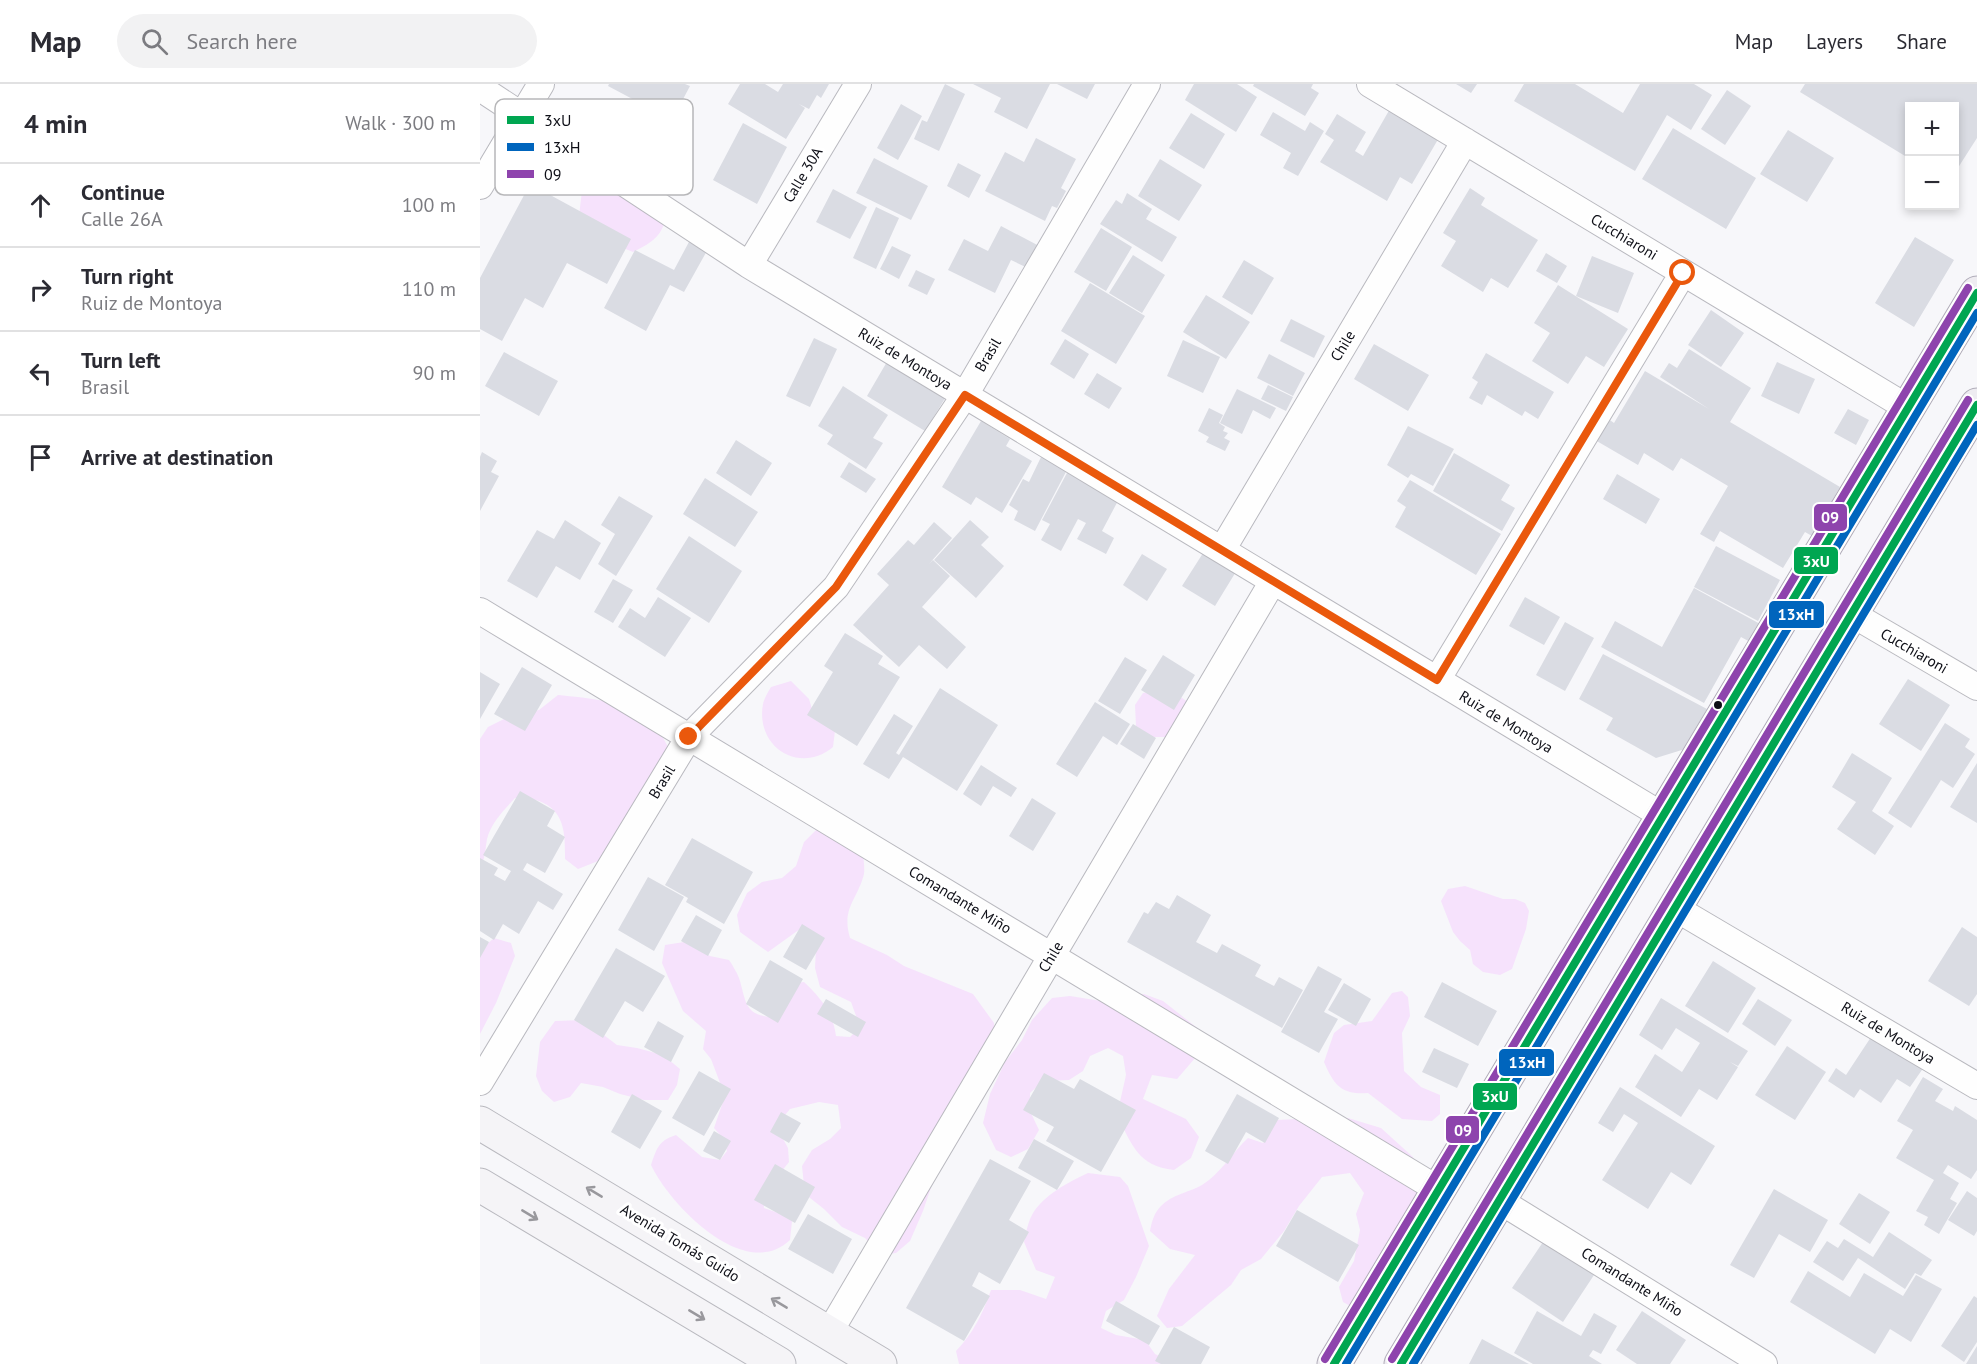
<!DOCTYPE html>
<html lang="en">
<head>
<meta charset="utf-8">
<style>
  body { margin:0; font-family:"PT Sans",sans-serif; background:#f2f2f3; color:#2b2b33 }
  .controls { position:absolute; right:18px; top:18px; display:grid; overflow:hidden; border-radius:0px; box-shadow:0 3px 9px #0003 }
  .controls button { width:54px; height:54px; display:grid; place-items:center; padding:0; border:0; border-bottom:2px solid #e1e1e2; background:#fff; color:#2b2b33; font:30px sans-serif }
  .stop { position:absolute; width:18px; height:18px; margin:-14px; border:4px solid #ea580c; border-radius:50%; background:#fff }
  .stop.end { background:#ea580c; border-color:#fff; box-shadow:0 2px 6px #0008 }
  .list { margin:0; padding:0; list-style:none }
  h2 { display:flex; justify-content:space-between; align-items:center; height:78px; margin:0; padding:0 24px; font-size:26px }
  h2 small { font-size:20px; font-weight:400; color:#7c7c81 }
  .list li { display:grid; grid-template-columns:39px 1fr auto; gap:18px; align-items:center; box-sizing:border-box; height:84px; padding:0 24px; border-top:2px solid #e1e1e2 }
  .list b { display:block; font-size:22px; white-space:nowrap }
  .list p { margin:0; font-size:20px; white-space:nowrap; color:#7c7c81 }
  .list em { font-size:20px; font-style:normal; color:#7c7c81 }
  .icon { flex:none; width:33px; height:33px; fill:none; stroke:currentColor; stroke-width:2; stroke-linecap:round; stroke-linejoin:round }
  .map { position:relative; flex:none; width:1497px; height:1280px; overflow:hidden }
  header { display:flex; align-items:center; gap:36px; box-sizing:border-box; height:84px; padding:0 30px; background:#fff; border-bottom:2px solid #e1e1e2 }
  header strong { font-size:28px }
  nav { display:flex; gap:33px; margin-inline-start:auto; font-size:21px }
  .search { width:420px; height:54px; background:#f2f2f3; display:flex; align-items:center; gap:15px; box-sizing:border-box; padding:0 21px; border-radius:33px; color:#7c7c81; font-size:22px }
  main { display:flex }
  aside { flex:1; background:#fff }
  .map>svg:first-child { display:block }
  .green { fill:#f6e2fc }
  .building { fill:#dadce3 }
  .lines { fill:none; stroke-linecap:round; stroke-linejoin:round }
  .street-casing { stroke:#b9b9bf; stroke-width:28 }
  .secondary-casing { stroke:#b9b9bf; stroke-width:35 }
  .primary-casing { stroke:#b1adb9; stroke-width:35 }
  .street { stroke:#fefefe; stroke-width:26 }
  .secondary { stroke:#f5f4f7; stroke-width:33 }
  .primary { stroke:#eeecf1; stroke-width:33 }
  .bus-1-casing { stroke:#fff; stroke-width:12 }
  .bus-2-casing { stroke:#fff; stroke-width:12 }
  .bus-3-casing { stroke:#fff; stroke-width:12 }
  .bus-1 { stroke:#00a651; stroke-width:8 }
  .bus-2 { stroke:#0065bd; stroke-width:8 }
  .bus-3 { stroke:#8e44ad; stroke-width:8 }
  .oneway { stroke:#99989d }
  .route { stroke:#ea580c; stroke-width:8 }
  .bus-dot { fill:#0e0f17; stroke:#fff; stroke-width:2 }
  .labels { text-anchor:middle; stroke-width:6; stroke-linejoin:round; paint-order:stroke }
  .street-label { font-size:15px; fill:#0e0f17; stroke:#fff }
  .key { fill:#fff; stroke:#b7b7b9; stroke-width:1.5 }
  .key-label { font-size:16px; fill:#0e0f17 }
  .line-badge { stroke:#fff; stroke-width:2 }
  .badge-label { font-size:16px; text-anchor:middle; font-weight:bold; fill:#fff }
</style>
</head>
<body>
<header>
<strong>Map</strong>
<div class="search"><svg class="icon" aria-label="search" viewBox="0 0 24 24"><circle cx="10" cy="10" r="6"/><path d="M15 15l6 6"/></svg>Search here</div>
<nav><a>Map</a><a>Layers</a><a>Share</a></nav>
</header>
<main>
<aside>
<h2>4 min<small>Walk · 300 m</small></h2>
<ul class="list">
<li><svg class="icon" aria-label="ahead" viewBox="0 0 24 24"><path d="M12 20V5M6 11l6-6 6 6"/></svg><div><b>Continue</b><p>Calle 26A</p></div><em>100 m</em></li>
<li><svg class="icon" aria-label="right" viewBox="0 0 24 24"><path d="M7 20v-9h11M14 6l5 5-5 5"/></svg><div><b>Turn right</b><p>Ruiz de Montoya</p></div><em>110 m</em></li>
<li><svg class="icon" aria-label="left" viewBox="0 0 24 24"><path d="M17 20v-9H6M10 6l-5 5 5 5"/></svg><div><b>Turn left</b><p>Brasil</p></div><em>90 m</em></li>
<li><svg class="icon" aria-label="arrive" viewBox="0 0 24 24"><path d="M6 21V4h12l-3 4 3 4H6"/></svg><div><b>Arrive at destination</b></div></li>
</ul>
</aside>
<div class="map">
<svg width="1497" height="1280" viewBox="0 0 1497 1280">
  <rect width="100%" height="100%" fill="#f7f7fa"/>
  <path class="green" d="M140 84C167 89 172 95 189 116 184 147 182 154 153 168L131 159 99 132 103 98 122 86Z
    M311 597 329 615 335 635 355 647 353 663C320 691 275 663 283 620 284 615 288 608 291 603Z
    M678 606 693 608 708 618 697 653H672L656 642 655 621 663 609Z
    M78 611C106 614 155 617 175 641 183 652 189 666 196 677L118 777 98 785 85 775C85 752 86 727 59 717 52 715 42 715 35 714 24 726 11 739 7 755 5 766 6 773 0 783V655L8 643 30 632 59 626Z
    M338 744 383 765C383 773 385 783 384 790 378 815 361 824 370 854L407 871 424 882 493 910 514 939V968L479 1056 455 1092 443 1127 430 1157 416 1169 400 1171 385 1154 362 1143 344 1125 325 1110 322 1082 332 1066 350 1055 361 1044 358 1021 339 1018 310 1025 296 1042 308 1064 309 1078 283 1111 284 1124 304 1131 312 1137 310 1156C265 1199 190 1121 171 1081 177 1064 178 1057 196 1051L222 1073 240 1076 247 1067 242 1053 234 1044 245 1012 231 975 223 965 226 947 203 927 182 879 185 861 204 858 230 872 249 876C253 882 258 890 260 897 266 918 265 931 291 933L307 900 324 898C341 914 353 929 356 952L370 953 375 948 379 940 371 918 340 903 335 884 336 864 320 845 288 868 260 848 257 831 267 809 282 798 302 794 316 782 324 758Z
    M985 802 1023 815H1035L1045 819 1049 827 1046 845 1032 885 1020 891 1003 888 993 880 990 866 980 857 973 848 961 817 968 805Z
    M14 854 31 859 35 872 16 919 0 950V870L7 860Z
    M922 907 928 913 930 932 922 949 924 987 941 1003 960 1011V1030L952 1037 922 1035 888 1009C861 1011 854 1001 844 978L854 949 864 941 892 937 912 909Z
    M664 910 683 917 716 943 721 953 716 973 697 995 672 991 663 1015 706 1035 719 1053 711 1074 694 1086C658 1082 652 1061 637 1031L646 991 643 972 628 964 610 972 603 987 589 996 563 997 550 1009V1027L559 1046 548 1065 531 1073 516 1066 503 1039 510 1010 525 978 542 956 552 936 572 914 590 912 621 917Z
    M104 936 137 961 157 964 183 971 200 985 197 1001 188 1016H164L140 1010 123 1003 101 999 90 1013 74 1018 62 1007 56 992 60 958 75 937Z
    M868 1034 901 1044 933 1073 940 1112 872 1223 863 1218 859 1203 874 1177 880 1146 876 1130 884 1109 870 1089 842 1093 819 1122 804 1147 781 1175 761 1186 751 1201 702 1242 687 1244 677 1232 689 1205 715 1171 690 1165 670 1147C672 1137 674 1129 681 1122 691 1111 710 1108 722 1101 741 1089 752 1069 768 1054L783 1059 797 1036 817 1035 840 1040Z
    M608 1089 640 1093 648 1102 669 1162 656 1193 644 1216 626 1227 621 1244 636 1251 665 1256 675 1270 698 1280H479L476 1267C494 1248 502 1231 511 1206H540L566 1215 575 1193 556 1186 544 1158C546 1149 548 1138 552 1131 563 1111 589 1098 608 1089Z"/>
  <path class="building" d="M129 0H205L210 2 192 36 128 2Z
    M260 0H285L298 8 303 0H349L341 14 337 11 329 25 319 20 325 24 306 55 248 20Z
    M465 0 485 10 459 67 434 55 442 36 447 38Z
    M493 0H570L547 45 514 28 521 14Z
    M577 0H615L607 15Z
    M714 0H757L777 13 756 48 705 16Z
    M774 0H833L831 4 839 9 825 32 773 2Z
    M976 0H997L991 9Z
    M1044 0H1095L1143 29 1160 0H1214L1232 11 1211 46 1187 31 1155 87 1034 17Z
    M1325 0H1497V54L1474 90V22H1430V75L1320 8Z
    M1247 6 1271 22 1245 61 1221 45Z
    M421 20 442 32 418 76 397 64Z
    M911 23 960 52 932 100 920 93 907 117 840 78 854 56 845 50 857 30 886 48 875 67 883 72Z
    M793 28 825 47 830 38 844 47 818 92 803 84 811 69 780 51Z
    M711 29 745 50 724 85 689 64Z
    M263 39 307 63 277 120 233 96Z
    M1193 44 1276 94 1246 145 1162 95Z
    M1308 46 1354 74 1327 118 1280 90Z
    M556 54 596 75 581 104 586 107 577 124 572 122 565 137 505 107 525 68 544 78Z
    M394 74 448 102 431 136 376 109Z
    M680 75 722 101 699 137 658 112Z
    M478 79 501 91 489 114 467 102Z
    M50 100 151 155 127 200 87 179 63 224 45 214 22 257 0 245V194Z
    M990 104 1005 114 1001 121 1058 156 1028 204 1011 194 1003 208 961 182 976 157 963 149Z
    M353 105 387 123 370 155 336 138Z
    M647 109 672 125 666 135 697 153 682 178 620 140 636 116 642 120Z
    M396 123 419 134 396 185 373 174Z
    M521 142 563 164 552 186 531 176 515 209 468 186 484 155 508 167Z
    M621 144 652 163 626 207 594 188Z
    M1435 153 1474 176 1434 243 1395 219Z
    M210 156 228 165 204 208 190 201 166 247 124 224 155 166 194 186Z
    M412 162 431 171 419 195 400 185Z
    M1066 169 1087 182 1077 199 1056 187Z
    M653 171 685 191 662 229 629 209Z
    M1112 172 1154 189 1138 229 1096 212Z
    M764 176 794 194 772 231 742 213Z
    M436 186 455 195 447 211 428 202Z
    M610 199 665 232 636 280 581 247Z
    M1078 201 1148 245 1124 283 1106 272 1088 300 1052 277 1070 249 1054 239Z
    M726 211 770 238 746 275 703 248Z
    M1231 226 1264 249 1241 283 1208 261Z
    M811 235 845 252 834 274 800 257Z
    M334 254 357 265 330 323 306 312Z
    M585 255 609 270 594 295 570 280Z
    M703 256 740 273 723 309 687 292Z
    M894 260 949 291 928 327 874 295Z
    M1209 265 1271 304 1250 338 1360 403 1332 452 1325 448 1303 484 1240 447 1234 458 1220 450 1248 402 1201 374 1193 387 1164 369 1158 381 1115 356 1127 334 1134 339 1165 287 1229 325 1180 293 1189 279 1197 284Z
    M24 268 78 297 59 332 5 302Z
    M1006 269 1074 308 1058 335 1045 327 1042 332 1007 311 1002 321 989 314 998 298 992 294Z
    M789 270 825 289 813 312 777 294Z
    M408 276 467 311 445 347 387 312Z
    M1297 278 1335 295 1319 330 1281 312Z
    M617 289 642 304 629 325 604 310Z
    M788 301 813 313 806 327 781 315Z
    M363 302 408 331 393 354 403 359 386 385 347 360 353 351 338 342Z
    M757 305 796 324 790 335 773 326 762 350 740 339Z
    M729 324 743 331 739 339 745 343 743 347 748 349 744 354 750 357 745 367 726 358 729 353 718 347Z
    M1368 325 1389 336 1376 361 1354 349Z
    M501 337 530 355 526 362 552 377 522 429 496 413 491 421 462 403Z
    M928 342 974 365 953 402 931 390 928 394 907 381Z
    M256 356 292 379 271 412 236 389Z
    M2 368 17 377 11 388 19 392 0 427V373Z
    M974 369 1030 401 1021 416 1035 424 1022 447 953 407Z
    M562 371 588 384 555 447 534 436 538 427 529 421 543 395 549 398Z
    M369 378 396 395 386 409 360 393Z
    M588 387 640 413 622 447 634 454 626 470 597 455 606 439 598 435 581 467 561 456 570 440 562 436Z
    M1137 390 1180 415 1166 440 1123 415Z
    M225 394 278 428 255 463 203 430Z
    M930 396 1021 450 996 491 915 443 926 423 917 417Z
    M139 412 173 432 136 492 118 480 135 450 121 441Z
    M85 436 121 459 100 496 76 482 57 514 27 497 57 446 74 455Z
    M490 436 509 453 501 461 524 482 496 514 454 476Z
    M454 438 472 454 449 480 453 476 470 492 442 523 486 563 467 585 439 561 419 583 373 541 409 501 397 490 428 456 434 461Z
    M209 452 262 487 229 539 176 505Z
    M1236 462 1300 496 1278 537 1214 503Z
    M725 466 757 486 735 522 702 502Z
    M662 470 687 485 667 517 643 501Z
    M133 495 153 506 133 539 114 528Z
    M1214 504 1282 541 1272 559 1261 553 1224 619 1121 563 1135 537 1182 563Z
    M178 513 211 534 185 573 138 543 150 524 165 534Z
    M1045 513 1080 533 1064 561 1029 542Z
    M1085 538 1114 554 1085 607 1056 591Z
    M365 549 403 572 398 580 420 593 377 662 327 631 353 588 344 582Z
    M1123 570 1227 625 1205 665 1176 674 1126 646 1133 634 1099 615Z
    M683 571 715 591 694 626 661 606Z
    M645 573 667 586 640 630 618 617Z
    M42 583 72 601 45 647 14 630Z
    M0 588 20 600 0 635Z
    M1428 595 1470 621 1441 667 1399 640Z
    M460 604 518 641 477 707 423 673 409 695 383 680 414 630 433 642 416 669 419 671Z
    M615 618 650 640 637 661 623 652 597 693 576 680Z
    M1465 639 1490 655 1485 663 1495 670 1473 704 1461 696 1431 744 1408 729Z
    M653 640 676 654 664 675 640 660Z
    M1372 669 1412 694 1392 727 1414 742 1395 771 1357 745 1376 718 1352 703Z
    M1497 679V739L1470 723Z
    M501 681 537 704 531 713 513 702 501 722 483 710Z
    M40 707 75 727 67 742 85 753 65 789 47 779 43 786 83 810 73 826 58 817 39 850 23 840 14 856 0 847V774L18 784 14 791 25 797 31 787 3 771Z
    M552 714 576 729 553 767 529 752Z
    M212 754 273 788 244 840 206 818 208 814 185 801Z
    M168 793 204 813 174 867 138 846Z
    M697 811 731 831 716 858 737 869 742 860 781 881 775 892 794 902 799 893 823 906 802 944 647 858 664 828 668 830 676 818 689 825Z
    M216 831 242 846 228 872 201 857Z
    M322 840 345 854 326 886 303 873Z
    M1482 843 1497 853V910L1489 922 1448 897Z
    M0 853 9 858 0 874Z
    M136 864 185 892 163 928 145 917 123 954 94 936Z
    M290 876 323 895 298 939 266 920Z
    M1233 877 1276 904 1248 949 1205 922Z
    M838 882 862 895 844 928 858 935 839 969 801 948Z
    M962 898 1017 927 998 962 944 933Z
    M864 899 891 915 876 942 848 926Z
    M1181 914 1268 967 1258 982 1250 978 1258 983 1237 1016 1219 1005 1201 1033 1155 1003 1175 970 1202 988 1220 959 1196 944 1182 966 1159 951Z
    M346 915 386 938 378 953 337 930Z
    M1278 915 1312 936 1295 962 1262 940Z
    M178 937 204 952 191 978 164 963Z
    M1393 950 1444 983 1430 1003 1417 995 1401 1019 1380 1005 1374 1014 1348 997 1356 984 1366 991Z
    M1307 962 1346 988 1315 1036 1275 1011Z
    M954 964 989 980 977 1004 942 988Z
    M219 987 251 1005 224 1052 192 1034Z
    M564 989 594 1005 600 995 656 1026 621 1088 566 1057 574 1043 543 1026Z
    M1443 993 1463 1005 1455 1017 1473 1027 1475 1022 1497 1036V1086L1491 1095 1468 1081 1463 1089 1479 1099 1470 1115 1477 1119 1459 1150 1444 1141 1448 1133 1436 1127 1454 1096 1416 1074 1433 1046 1417 1037Z
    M1140 1003 1235 1062 1211 1101 1191 1088 1168 1125 1122 1096 1158 1039 1144 1030 1133 1048 1118 1039Z
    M152 1010 182 1027 160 1065 131 1048Z
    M757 1010 799 1034 785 1059 766 1048 748 1080 725 1067Z
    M301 1028 321 1039 309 1059 290 1048Z
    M234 1047 251 1057 240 1076 223 1067Z
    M554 1055 594 1077 577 1106 538 1084Z
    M510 1075 551 1097 529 1136 549 1148 520 1200 499 1188 492 1202 510 1212 484 1257 426 1224Z
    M295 1080 335 1103 315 1139 274 1116Z
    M1294 1105 1348 1136 1330 1168 1299 1150 1274 1194 1250 1181Z
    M1487 1107 1497 1114V1147L1494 1152 1468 1136Z
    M1379 1109 1410 1128 1390 1160 1359 1140Z
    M817 1126 879 1161 858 1198 796 1162Z
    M328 1130 372 1155 353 1190 308 1165Z
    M1409 1148 1452 1176 1441 1192 1435 1189 1425 1205 1378 1174 1363 1197 1333 1178 1347 1157 1358 1164 1364 1155 1393 1173Z
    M1063 1158 1114 1191 1083 1238 1032 1204Z
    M1328 1187 1370 1213 1384 1189 1423 1212 1436 1191 1462 1205 1431 1258 1410 1245 1395 1270 1310 1218Z
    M1494 1212 1497 1214V1258L1484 1278 1461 1262Z
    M636 1217 680 1242 669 1261 626 1237Z
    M1057 1227 1101 1252 1114 1229 1137 1242 1121 1270 1113 1266 1109 1272 1122 1280H1053L1034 1269Z
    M1162 1227 1206 1256 1190 1280H1157L1136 1266Z
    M694 1243 730 1263 721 1280H681L675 1277Z
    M1002 1255 1028 1269 1049 1280H989Z
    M1497 1262V1280H1486Z"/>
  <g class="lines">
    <g class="street-casing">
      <path id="street" d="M890 0 1428 324
        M0 4 269 181 1183 732
        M0 102 61 0
        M269 181 378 0
        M742 466 985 57
        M0 527 959 1106
        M1372 530 1497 603
        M957 596 1203 189
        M1195 824 1497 1002
        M0 998 209 653 356 503 485 311 667 0
        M1020 1117 1284 1280
        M349 1249 793 497"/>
    </g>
    <g class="secondary-casing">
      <path id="secondary" d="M0 1039 400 1280
        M0 1101 299 1280"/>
    </g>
    <g class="primary-casing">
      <path id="primary" d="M854 1280 1497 209
        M921 1280 1497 321"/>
    </g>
    <use href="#street" class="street"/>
    <use href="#secondary" class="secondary"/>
    <use href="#primary" class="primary"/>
    <g class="bus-1-casing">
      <path id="bus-1" d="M854 1280 1497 209
        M921 1280 1497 321"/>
    </g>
    <g class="bus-2-casing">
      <path id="bus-2" d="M866 1280 1497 229
        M933 1280 1497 341"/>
    </g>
    <g class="bus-3-casing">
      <path id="bus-3" d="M845 1275 1488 204
        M912 1275 1488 316"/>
    </g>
    <use href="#bus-1" class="bus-1"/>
    <use href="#bus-2" class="bus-2"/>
    <use href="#bus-3" class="bus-3"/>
  </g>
  <defs><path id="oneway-shaft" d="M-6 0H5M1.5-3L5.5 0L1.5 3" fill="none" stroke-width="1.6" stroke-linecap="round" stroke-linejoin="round" transform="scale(1.5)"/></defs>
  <g class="oneway">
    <use href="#oneway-shaft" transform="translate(114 1108) rotate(-149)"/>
    <use href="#oneway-shaft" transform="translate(50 1131) rotate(31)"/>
    <use href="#oneway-shaft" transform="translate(299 1219) rotate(-149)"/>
    <use href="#oneway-shaft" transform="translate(217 1231) rotate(31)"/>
  </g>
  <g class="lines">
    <path class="route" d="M209 653 356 503 485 311 957 596 1203 189"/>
  </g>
  <circle class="bus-dot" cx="1238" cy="621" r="5"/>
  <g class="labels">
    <g class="street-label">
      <text transform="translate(323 91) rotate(-59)" y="5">Calle 30A</text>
      <text transform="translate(1144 153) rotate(31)" y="5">Cucchiaroni</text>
      <text transform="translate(863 262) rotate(-59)" y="5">Chile</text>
      <text transform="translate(508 271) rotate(-60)" y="5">Brasil</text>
      <text transform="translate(425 275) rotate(31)" y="5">Ruiz de Montoya</text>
      <text transform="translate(1434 567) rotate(30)" y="5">Cucchiaroni</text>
      <text transform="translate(1026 638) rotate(31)" y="5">Ruiz de Montoya</text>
      <text transform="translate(182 698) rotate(-59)" y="5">Brasil</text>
      <text transform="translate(480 816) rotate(31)" y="5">Comandante Miño</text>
      <text transform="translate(571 873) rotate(-59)" y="5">Chile</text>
      <text transform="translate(1408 949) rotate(31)" y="5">Ruiz de Montoya</text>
      <text transform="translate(200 1159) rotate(31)" y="5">Avenida Tomás Guido</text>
      <text transform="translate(1152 1198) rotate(32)" y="5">Comandante Miño</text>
    </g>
  </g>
  <rect x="15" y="15" width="198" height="96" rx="9" class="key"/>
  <rect x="27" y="32" width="27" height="8" fill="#00a651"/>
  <rect x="27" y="59" width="27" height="8" fill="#0065bd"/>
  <rect x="27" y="86" width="27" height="8" fill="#8e44ad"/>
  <g class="key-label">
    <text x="64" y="42">3xU</text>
    <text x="64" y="69">13xH</text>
    <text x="64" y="96">09</text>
  </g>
  <g class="line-badge">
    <rect x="1333" y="419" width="35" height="29" rx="6" fill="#8e44ad"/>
    <rect x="1313" y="462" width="46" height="29" rx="6" fill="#00a651"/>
    <rect x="1288" y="516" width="57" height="29" rx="6" fill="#0065bd"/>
    <rect x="1018" y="964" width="57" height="29" rx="6" fill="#0065bd"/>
    <rect x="992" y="998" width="46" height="29" rx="6" fill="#00a651"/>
    <rect x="965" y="1031" width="35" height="29" rx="6" fill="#8e44ad"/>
  </g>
  <g class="badge-label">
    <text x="1350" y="439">09</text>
    <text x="1336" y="483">3xU</text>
    <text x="1316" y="536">13xH</text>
    <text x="1047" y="984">13xH</text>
    <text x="1015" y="1018">3xU</text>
    <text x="983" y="1052">09</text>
  </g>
</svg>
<div class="controls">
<button>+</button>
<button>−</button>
</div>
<div class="stop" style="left:1203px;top:189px"></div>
<div class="stop end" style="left:209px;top:653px"></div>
</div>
</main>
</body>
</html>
